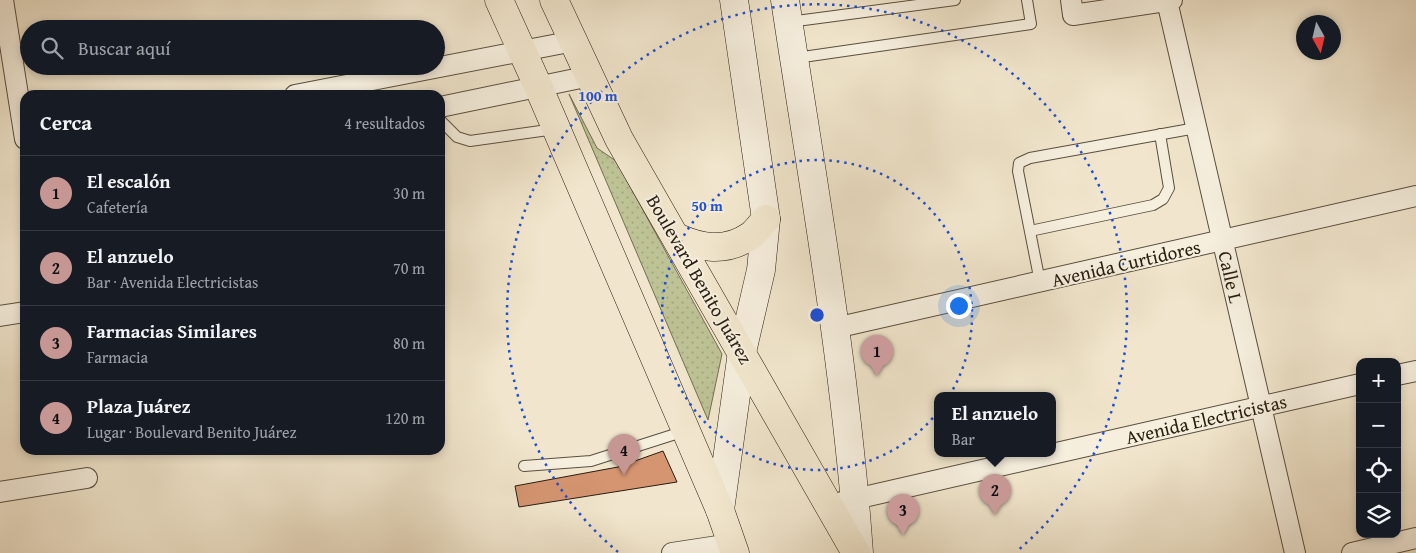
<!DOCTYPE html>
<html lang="es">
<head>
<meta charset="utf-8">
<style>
  body { margin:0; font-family:"Gentium Book Plus",serif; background:#20242c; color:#f1f3f6 }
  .controls { position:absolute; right:15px; bottom:15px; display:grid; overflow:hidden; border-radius:10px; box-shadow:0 2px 8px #0003 }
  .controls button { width:45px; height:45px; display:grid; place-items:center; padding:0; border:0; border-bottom:1px solid #363941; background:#171b24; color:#f1f3f6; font:25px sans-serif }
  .compass { position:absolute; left:1296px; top:15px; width:45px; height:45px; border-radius:50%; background:#171b24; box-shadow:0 2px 8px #0003; rotate:172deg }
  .you { position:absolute; left:958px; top:305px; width:18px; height:18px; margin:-12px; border:4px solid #fff; border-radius:50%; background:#1a73e8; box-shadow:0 0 0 8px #1a73e833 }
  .badge { display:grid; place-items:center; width:32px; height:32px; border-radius:50%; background:#c59692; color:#111; font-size:16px; font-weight:700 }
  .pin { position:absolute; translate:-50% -41px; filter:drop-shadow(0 1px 2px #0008) }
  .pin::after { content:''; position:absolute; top:26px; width:18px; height:15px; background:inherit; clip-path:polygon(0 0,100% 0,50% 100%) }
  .popup { position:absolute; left:934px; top:392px; width:122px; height:65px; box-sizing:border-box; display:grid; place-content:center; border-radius:10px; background:#171b24; filter:drop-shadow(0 1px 4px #0005); font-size:16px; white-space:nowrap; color:#9ea1a6 }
  .popup b { font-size:19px; color:#f1f3f6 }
  .popup::after { content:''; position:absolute; left:50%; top:100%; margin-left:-10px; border:10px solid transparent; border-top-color:#171b24 }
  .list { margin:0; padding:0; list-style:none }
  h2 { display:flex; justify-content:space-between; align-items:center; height:65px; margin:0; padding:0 20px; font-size:21px }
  h2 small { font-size:16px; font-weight:400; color:#9ea1a6 }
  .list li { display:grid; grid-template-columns:32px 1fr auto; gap:15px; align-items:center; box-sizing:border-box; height:75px; padding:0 20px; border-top:1px solid #363941 }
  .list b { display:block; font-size:19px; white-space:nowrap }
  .list p { margin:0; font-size:16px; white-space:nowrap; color:#9ea1a6 }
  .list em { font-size:16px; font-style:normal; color:#9ea1a6 }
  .icon { flex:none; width:28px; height:28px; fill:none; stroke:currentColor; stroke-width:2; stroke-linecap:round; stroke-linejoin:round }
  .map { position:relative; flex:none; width:1416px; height:553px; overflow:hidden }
  .search { position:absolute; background:#171b24; box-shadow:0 2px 8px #0003; left:20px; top:20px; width:425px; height:55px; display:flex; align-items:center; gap:12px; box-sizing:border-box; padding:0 18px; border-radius:28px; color:#9ea1a6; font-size:19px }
  .panel { position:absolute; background:#171b24; box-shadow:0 2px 8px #0003; left:20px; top:90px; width:425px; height:365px; border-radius:15px }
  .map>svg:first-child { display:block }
  .park { fill:url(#park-dots); stroke:#737052 }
  .building { fill:#d59571; stroke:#281d10 }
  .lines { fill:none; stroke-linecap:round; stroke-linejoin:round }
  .service-casing { stroke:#5a4f3f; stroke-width:12 }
  .minor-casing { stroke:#5a4f3f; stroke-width:22 }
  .secondary-casing { stroke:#281d10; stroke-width:29 }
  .primary-casing { stroke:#281d10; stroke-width:29 }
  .service { stroke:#f6efde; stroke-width:10 }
  .minor { stroke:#f6efde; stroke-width:20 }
  .secondary { stroke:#f6efde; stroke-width:28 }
  .primary { stroke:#f1e6cd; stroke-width:28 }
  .ring { fill:none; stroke:#1d4ed8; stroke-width:2.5; stroke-dasharray:2.5 5 }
  .labels { text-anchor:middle; stroke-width:4; stroke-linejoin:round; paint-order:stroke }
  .street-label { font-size:19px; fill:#281d10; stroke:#f6efde }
  .centre { fill:#1d4ed8; stroke:#f6efde; stroke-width:2.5 }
  .ring-label { font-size:15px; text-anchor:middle; font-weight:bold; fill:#1d4ed8; stroke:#f6efde; stroke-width:4; stroke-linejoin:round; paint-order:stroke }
</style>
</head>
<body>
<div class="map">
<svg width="1416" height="553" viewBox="0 0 1416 553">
  <defs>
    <pattern id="park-dots" width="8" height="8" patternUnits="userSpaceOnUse" patternTransform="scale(1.25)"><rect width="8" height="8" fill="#bec395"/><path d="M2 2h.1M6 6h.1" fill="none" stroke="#a3a77f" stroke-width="1.8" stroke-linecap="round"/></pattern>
  </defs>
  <rect width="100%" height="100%" fill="#f1e6cd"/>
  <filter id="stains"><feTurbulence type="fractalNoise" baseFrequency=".004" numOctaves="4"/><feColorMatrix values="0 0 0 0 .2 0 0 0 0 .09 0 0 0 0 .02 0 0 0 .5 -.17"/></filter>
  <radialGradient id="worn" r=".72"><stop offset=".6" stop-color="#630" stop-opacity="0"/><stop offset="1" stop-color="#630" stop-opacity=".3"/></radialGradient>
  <path class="park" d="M569 94 597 148 616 161 722 354 708 420Z"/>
  <path class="building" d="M663 451 677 482 519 507 515 486 618 467Z"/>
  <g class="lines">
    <g class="service-casing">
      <path id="service" d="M789 22 955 0
        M796 58 1031 24 1027 0
        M440 120 457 137 470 141 555 129
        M1030 231 1153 205 1163 199 1169 188 1160 134
        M1040 282 1018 171 1019 163 1030 158 1196 128
        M524 466 591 461 685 431"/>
    </g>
    <g class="minor-casing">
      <path id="minor" d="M3 0 25 139
        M1071 0 1073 15 1172 0
        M1167 1 1295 553
        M295 95 574 41
        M440 107 590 76
        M0 316 25 312
        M835 328 1416 196
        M1397 375 1416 371
        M1052 454 1360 384
        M0 492 87 478
        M842 502 1052 454
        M672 553 731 544
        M1352 553 1416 538"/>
    </g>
    <g class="secondary-casing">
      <path id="secondary" d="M785 0C813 184 846 367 859 553
        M720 510 742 352 761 270 766 219 734 0"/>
    </g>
    <g class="primary-casing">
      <path id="primary" d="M499 0 538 86 720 510 735 553
        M554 0 619 139 856 553
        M676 237C700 248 725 253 750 236 756 232 761 224 766 219"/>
    </g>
    <use href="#service" class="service"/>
    <use href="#minor" class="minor"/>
    <use href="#secondary" class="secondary"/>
    <use href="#primary" class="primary"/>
  </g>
  <g class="ring">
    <circle cx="817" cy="315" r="155"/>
    <path d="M618 552A310 310 0 1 1 1016 552"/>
  </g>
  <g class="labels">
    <g class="street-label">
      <text transform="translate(1126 263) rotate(-13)" y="7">Avenida Curtidores</text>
      <text transform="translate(1231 277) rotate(77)" y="7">Calle L</text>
      <text transform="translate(700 279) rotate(60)" y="7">Boulevard Benito Juárez</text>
      <text transform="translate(1206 419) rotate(-13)" y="7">Avenida Electricistas</text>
    </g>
  </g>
  <circle cx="817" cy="315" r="8" class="centre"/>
  <g class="ring-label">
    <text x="598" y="101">100 m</text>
    <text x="707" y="211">50 m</text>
  </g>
  <rect width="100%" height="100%" filter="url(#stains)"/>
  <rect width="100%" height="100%" fill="url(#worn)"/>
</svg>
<div class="controls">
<button>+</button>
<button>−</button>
<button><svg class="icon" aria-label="locate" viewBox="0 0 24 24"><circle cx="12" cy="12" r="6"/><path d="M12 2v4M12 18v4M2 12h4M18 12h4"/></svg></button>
<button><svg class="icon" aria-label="layers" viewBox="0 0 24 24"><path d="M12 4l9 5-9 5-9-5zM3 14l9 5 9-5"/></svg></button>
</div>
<svg class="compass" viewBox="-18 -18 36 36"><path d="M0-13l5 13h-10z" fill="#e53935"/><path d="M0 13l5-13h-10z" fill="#9ea1a6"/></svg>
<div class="you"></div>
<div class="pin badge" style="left:877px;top:376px">1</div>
<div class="pin badge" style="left:995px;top:515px">2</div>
<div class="popup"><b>El anzuelo</b>Bar</div>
<div class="pin badge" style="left:903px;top:535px">3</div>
<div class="pin badge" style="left:624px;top:475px">4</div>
<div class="search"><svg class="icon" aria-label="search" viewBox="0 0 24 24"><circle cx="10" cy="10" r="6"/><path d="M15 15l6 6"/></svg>Buscar aquí</div>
<section class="panel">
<h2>Cerca<small>4 resultados</small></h2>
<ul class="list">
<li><span class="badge">1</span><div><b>El escalón</b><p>Cafetería</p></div><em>30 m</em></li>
<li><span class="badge">2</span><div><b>El anzuelo</b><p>Bar · Avenida Electricistas</p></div><em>70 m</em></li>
<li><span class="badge">3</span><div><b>Farmacias Similares</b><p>Farmacia</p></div><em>80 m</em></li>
<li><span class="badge">4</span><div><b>Plaza Juárez</b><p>Lugar · Boulevard Benito Juárez</p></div><em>120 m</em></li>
</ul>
</section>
</div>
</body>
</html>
